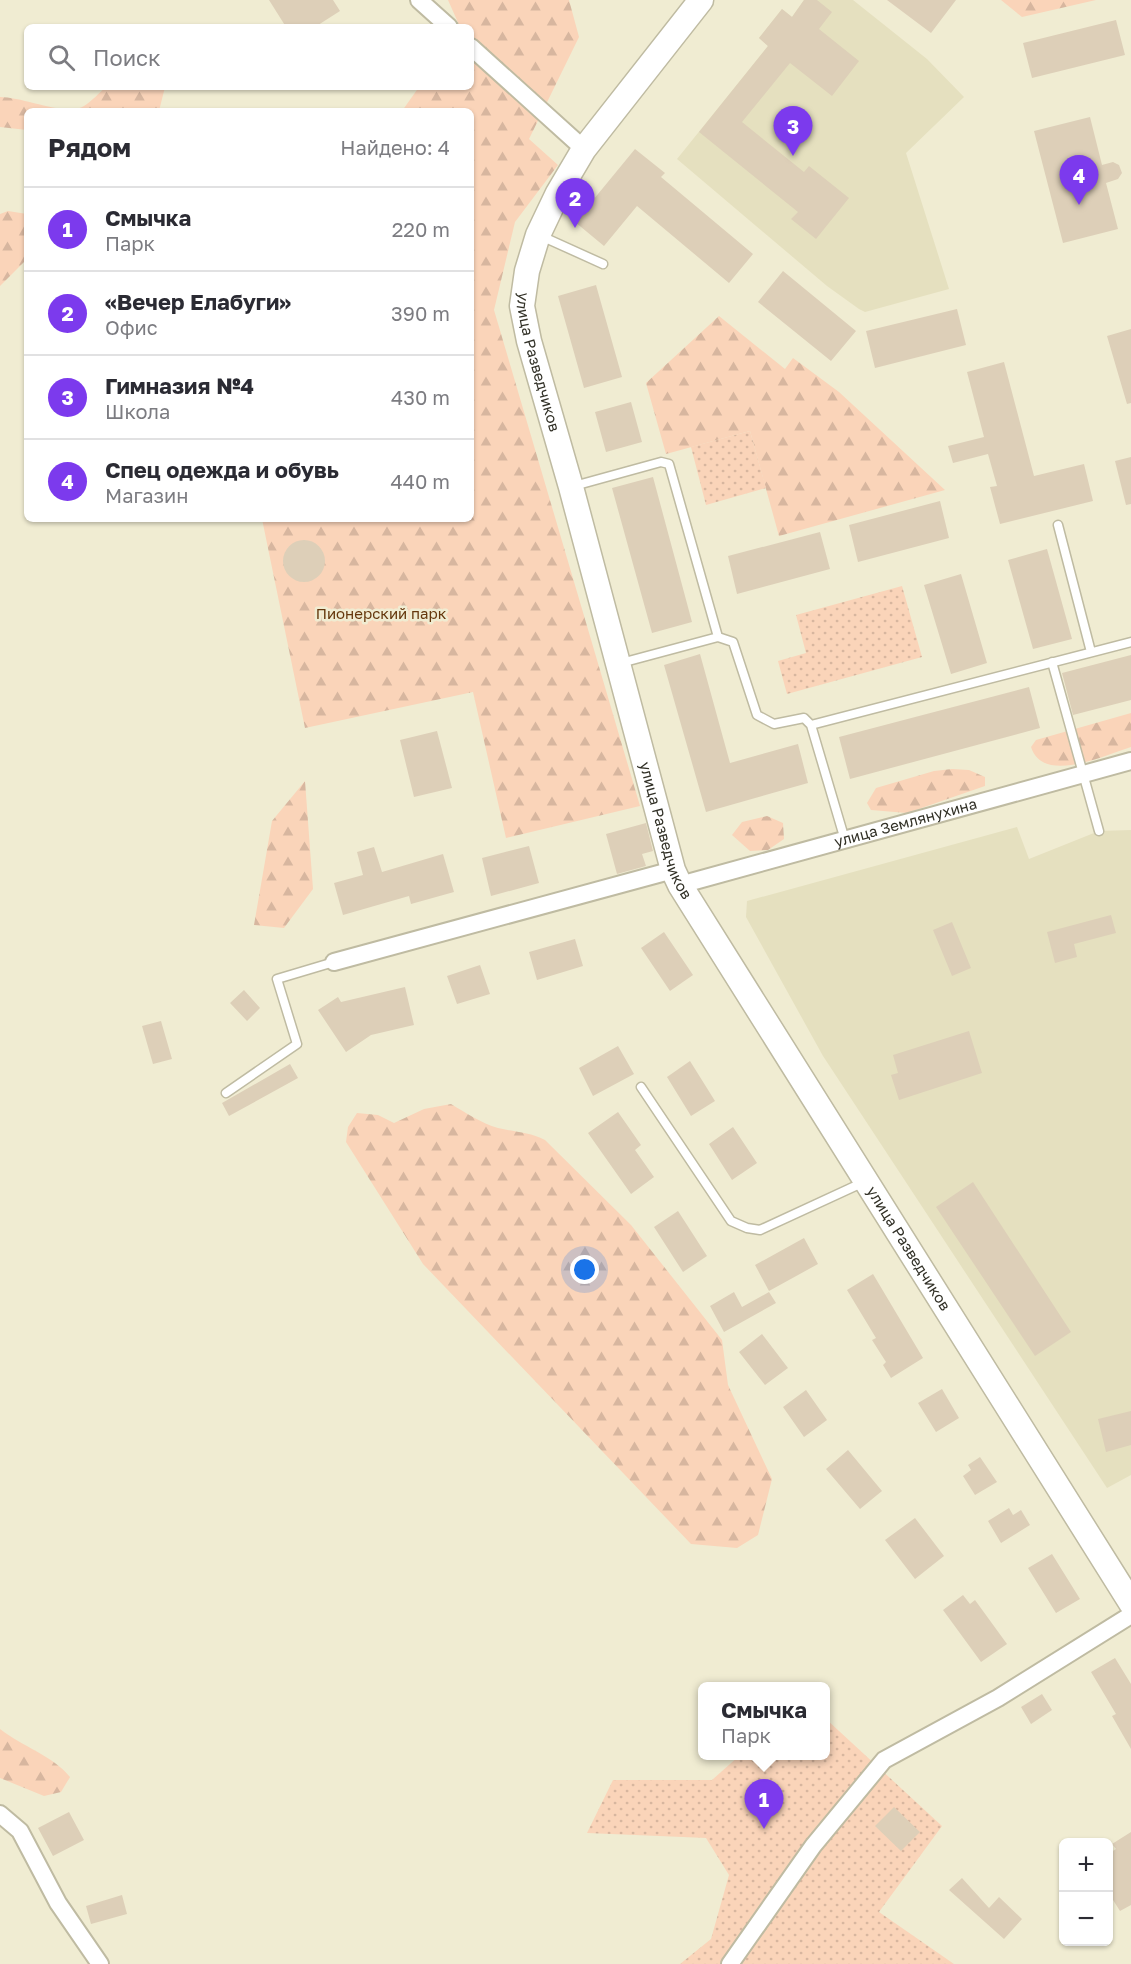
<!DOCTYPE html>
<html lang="ru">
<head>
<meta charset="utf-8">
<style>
  body { margin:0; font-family:"Golos Text",sans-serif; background:#f2f2f3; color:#2b2b33 }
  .controls { position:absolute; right:18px; bottom:18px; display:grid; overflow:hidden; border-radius:9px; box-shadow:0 2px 4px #0004 }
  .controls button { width:54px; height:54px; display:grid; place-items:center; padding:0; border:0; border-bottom:2px solid #e1e1e2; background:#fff; color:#2b2b33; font:30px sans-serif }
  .you { position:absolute; left:585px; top:1270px; width:21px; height:21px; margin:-15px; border:4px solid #fff; border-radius:50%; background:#1a73e8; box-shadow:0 0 0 9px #1a73e833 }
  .badge { display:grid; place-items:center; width:39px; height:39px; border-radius:50%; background:#7c3aed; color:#fff; font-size:20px; font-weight:700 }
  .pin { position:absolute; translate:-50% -50px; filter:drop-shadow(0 2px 3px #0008) }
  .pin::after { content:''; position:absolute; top:32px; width:21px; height:18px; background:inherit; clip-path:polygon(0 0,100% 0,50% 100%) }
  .popup { position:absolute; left:698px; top:1682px; width:132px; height:78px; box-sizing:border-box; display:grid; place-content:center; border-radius:9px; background:#fff; filter:drop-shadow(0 2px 4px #0005); font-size:20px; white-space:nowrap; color:#7c7c81 }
  .popup b { font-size:22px; color:#2b2b33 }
  .popup::after { content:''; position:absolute; left:50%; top:100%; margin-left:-12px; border:12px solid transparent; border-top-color:#fff }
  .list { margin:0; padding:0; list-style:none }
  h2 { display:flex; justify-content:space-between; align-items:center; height:78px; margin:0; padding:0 24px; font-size:26px }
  h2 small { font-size:20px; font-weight:400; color:#7c7c81 }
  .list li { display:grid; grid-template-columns:39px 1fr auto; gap:18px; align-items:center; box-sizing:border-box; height:84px; padding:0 24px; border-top:2px solid #e1e1e2 }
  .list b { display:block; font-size:22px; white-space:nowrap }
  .list p { margin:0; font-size:20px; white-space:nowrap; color:#7c7c81 }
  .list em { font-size:20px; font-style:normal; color:#7c7c81 }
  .icon { flex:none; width:33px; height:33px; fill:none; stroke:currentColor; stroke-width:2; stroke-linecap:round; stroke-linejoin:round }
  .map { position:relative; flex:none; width:1131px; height:1964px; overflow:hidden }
  .search { position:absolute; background:#fff; box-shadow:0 2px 4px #0004; left:24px; top:24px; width:450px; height:66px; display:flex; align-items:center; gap:15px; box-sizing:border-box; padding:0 21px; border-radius:9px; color:#7c7c81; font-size:22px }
  .panel { position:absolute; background:#fff; box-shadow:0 2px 4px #0004; left:24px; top:108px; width:450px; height:414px; border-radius:9px }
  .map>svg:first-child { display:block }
  .built { fill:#e5e0bf }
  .forest { fill:url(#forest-firs) }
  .park { fill:url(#park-dots) }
  .building { fill:#ddcfb8 }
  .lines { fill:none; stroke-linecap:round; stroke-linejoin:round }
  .lane-casing { stroke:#bfbba2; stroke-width:11 }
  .street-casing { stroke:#bfbba2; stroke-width:20 }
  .secondary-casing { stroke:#bfbba2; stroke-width:27 }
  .lane { stroke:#fff; stroke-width:8 }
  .street { stroke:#fff; stroke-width:16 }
  .secondary { stroke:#fff; stroke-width:24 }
  .labels { text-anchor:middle; stroke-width:5; stroke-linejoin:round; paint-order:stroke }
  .street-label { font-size:15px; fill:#313026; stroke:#f0ecd2 }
  .park-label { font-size:15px; fill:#65370c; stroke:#f0ecd2 }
</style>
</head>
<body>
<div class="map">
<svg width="1131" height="1964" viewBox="0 0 1131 1964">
  <defs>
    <pattern id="forest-firs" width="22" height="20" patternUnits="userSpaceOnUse" patternTransform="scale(1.5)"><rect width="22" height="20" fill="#fad4b9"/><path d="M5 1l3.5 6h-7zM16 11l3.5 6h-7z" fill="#d7b69f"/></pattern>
    <pattern id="park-dots" width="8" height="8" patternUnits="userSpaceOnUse" patternTransform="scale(1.5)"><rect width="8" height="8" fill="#fad4b9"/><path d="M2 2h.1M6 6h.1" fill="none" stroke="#d7b69f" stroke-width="1.8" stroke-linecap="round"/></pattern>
  </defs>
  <rect width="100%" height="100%" fill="#f0ecd2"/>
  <path class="built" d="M804 0H853L927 59 964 97 906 153 949 289 865 312 859 309 827 286 677 159 768 46 759 38 782 9 792 17Z
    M1017 827 1029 859 1099 831 1131 830V1475L1107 1488 823 1056 746 917 747 901Z"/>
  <path class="forest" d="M448 0H569L579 37 529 139 558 165 515 222 494 310 640 806 506 838 473 692 305 728 262 519H471V111H402L419 87H471V27H460Z
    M1001 0H1096L1022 17Z
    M106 87H165L159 111H27V130L0 127V97C24 97 67 117 84 106 92 101 99 93 106 87Z
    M8 211 27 214V259L0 286V214Z
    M719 316 785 369 793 358 839 392 945 490 779 536 750 431 666 454 646 383Z
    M1131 713V747C1105 755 1043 785 1031 747L1036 740Z
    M952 769 969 770 985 777V786L907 813 871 810 867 803 876 788 934 771Z
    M305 781 313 889 284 928 254 925 272 821Z
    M767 816 783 823 784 839 768 850 750 851 732 835 742 822Z
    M451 1104C466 1113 481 1123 498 1128 515 1132 529 1132 545 1140L631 1225 722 1340 728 1385 772 1479 758 1535 737 1548 691 1544 423 1264 346 1142 348 1127 357 1113 378 1115 394 1123 424 1109Z
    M0 1729C23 1747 52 1755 70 1777L61 1792 44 1796 0 1778Z"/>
  <path class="park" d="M750 431 766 488 706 505 691 447Z
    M902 586 922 657 787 694 778 661 806 653 796 615Z
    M826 1719 942 1826 879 1912 954 1964H680L711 1939 729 1875 706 1838 587 1833 613 1780H712L739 1756H825Z"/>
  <path class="building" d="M269 0H333L340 11 315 27H286Z
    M804 0H817L832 12 819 29 859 61 832 96 790 63 742 122 804 172 809 166 849 198 816 239 791 219 798 212 699 132 768 46 759 38 782 9 792 17Z
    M887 0H956L931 33Z
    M1116 20 1125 55 1032 78 1023 43Z
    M1090 117 1102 165 1113 162 1119 165 1122 173 1118 179 1106 183 1118 229 1063 243 1034 131Z
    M635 149 665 173 661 177 753 254 729 283 637 206 604 246 575 222Z
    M783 271 856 331 831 361 758 302Z
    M596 285 622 377 584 388 558 296Z
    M957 309 966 345 875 368 866 331Z
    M1131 329V403L1127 404 1107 336Z
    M1004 362 1034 476 1084 464 1093 501 1000 524 990 487 997 486 988 454 953 463 948 446 984 437 967 372Z
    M631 402 642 442 606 452 595 412Z
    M1131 457V504L1126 505 1115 461Z
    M653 477 692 622 652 633 612 488Z
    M940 501 949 538 858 562 849 525Z
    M820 532 830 569 737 594 728 556Z
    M283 561a21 21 0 1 1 42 0a21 21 0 1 1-42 0Z
    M1047 549 1072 639 1033 649 1008 560Z
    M961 574 987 663 951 674 924 585Z
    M700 654 730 763 798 744 808 783 706 812 664 665Z
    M1131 655V700L1073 715 1062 673Z
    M1029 687 1040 728 850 779 839 737Z
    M437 731 452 788 414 797 400 740Z
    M646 823 653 851 642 854 646 866 617 874 606 834Z
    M529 846 539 883 491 896 482 858Z
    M374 847 382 872 443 854 454 892 411 904 409 896 343 915 334 883 363 875 357 852Z
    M1111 915 1116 933 1074 944 1077 957 1055 963 1047 932Z
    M952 922 971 968 952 976 933 930Z
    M664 932 693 975 670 991 641 948Z
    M575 939 583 966 537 980 529 952Z
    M480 965 490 994 457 1004 447 976Z
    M405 987 414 1025 371 1035 346 1052 318 1010 338 997 341 1002Z
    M244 990 260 1008 247 1021 230 1003Z
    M161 1021 172 1059 153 1064 142 1026Z
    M969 1031 982 1073 899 1100 891 1075 898 1073 893 1055Z
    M618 1046 634 1074 593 1096 579 1068Z
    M690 1061 715 1101 691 1116 667 1077Z
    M290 1064 298 1078 229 1116 222 1103Z
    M618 1112 641 1145 635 1150 654 1177 631 1194 588 1133Z
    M733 1127 757 1163 732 1180 709 1144Z
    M973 1182 1071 1332 1035 1356 936 1207Z
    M678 1211 707 1256 683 1272 654 1227Z
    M804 1238 818 1264 769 1291 755 1265Z
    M873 1274 923 1358 891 1378 883 1365 886 1362 872 1340 876 1338 847 1290Z
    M734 1292 742 1307 769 1292 776 1303 724 1332 710 1306Z
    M762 1334 788 1368 765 1385 739 1352Z
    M942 1389 959 1418 936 1432 918 1403Z
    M806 1390 827 1420 804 1437 783 1407Z
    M1131 1411V1445L1106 1452 1098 1419Z
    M848 1450 882 1491 860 1509 826 1469Z
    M980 1457 997 1482 975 1495 963 1476 971 1470 968 1465Z
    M1009 1508 1013 1515 1021 1510 1030 1525 1001 1543 988 1521Z
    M915 1518 944 1556 915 1579 885 1540Z
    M1052 1554 1080 1599 1056 1613 1028 1568Z
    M963 1595 970 1604 975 1600 1007 1644 981 1662 943 1610Z
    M1115 1658 1131 1684V1749L1112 1716 1116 1714 1091 1672Z
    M1042 1694 1052 1710 1031 1724 1021 1707Z
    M894 1807 920 1832 901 1851 875 1826Z
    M69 1812 84 1840 53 1856 38 1828Z
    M1131 1832V1905L1120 1911 1108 1892V1854L1116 1849 1112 1844Z
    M962 1878 989 1908 999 1897 1022 1919 1004 1939 949 1890Z
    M122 1895 127 1914 91 1924 86 1906Z"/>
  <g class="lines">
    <g class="lane-casing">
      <path id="lane" d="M541 236 603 264
        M574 486 661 462 669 464 718 637
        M1058 525 1091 652
        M1052 662 1099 831
        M621 663 718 637 733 642 757 715 774 724 804 718 811 725 845 840
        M811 725 1131 642
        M641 1087 731 1221 747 1228 760 1230 864 1182
        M226 1093 297 1044 277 979 334 962"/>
    </g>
    <g class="street-casing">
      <g id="street">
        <path d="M419 0 449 27"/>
        <path d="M471 47 584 149"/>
        <path id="s1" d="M680 885 1131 761"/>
        <path d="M334 962 673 870"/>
        <path d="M0 1814 20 1831 58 1903 100 1964"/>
        <path d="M730 1964 813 1846 884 1760 998 1698 1131 1615"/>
      </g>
    </g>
    <g class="secondary-casing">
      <g id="secondary">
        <path id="s2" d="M701 0 584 149 558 193 538 235 527 271 522 306 529 341 571 487 673 870 680 885 1131 1603"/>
      </g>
    </g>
    <use href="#lane" class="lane"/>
    <use href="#street" class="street"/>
    <use href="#secondary" class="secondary"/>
  </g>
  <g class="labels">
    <g class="street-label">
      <text dy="5" stroke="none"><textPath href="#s2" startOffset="418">улица Разведчиков</textPath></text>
      <text dy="5" stroke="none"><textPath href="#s1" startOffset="234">улица Землянухина</textPath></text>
      <text dy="5" stroke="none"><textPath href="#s2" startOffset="904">улица Разведчиков</textPath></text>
      <text dy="5" stroke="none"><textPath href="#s2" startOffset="1390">улица Разведчиков</textPath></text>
    </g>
    <g class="park-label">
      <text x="381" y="619">Пионерский парк</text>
    </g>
  </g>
</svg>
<div class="controls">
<button>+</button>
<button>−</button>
</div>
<div class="you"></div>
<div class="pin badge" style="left:764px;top:1829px">1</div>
<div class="popup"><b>Смычка</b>Парк</div>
<div class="pin badge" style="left:575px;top:228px">2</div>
<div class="pin badge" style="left:793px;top:156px">3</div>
<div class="pin badge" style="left:1079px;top:205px">4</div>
<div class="search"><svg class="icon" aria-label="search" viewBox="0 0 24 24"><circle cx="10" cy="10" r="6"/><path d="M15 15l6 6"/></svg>Поиск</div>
<section class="panel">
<h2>Рядом<small>Найдено: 4</small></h2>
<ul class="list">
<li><span class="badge">1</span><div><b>Смычка</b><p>Парк</p></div><em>220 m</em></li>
<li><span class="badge">2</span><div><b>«Вечер Елабуги»</b><p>Офис</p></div><em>390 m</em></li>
<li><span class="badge">3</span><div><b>Гимназия №4</b><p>Школа</p></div><em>430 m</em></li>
<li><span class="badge">4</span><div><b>Спец одежда и обувь</b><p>Магазин</p></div><em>440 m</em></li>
</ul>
</section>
</div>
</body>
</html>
